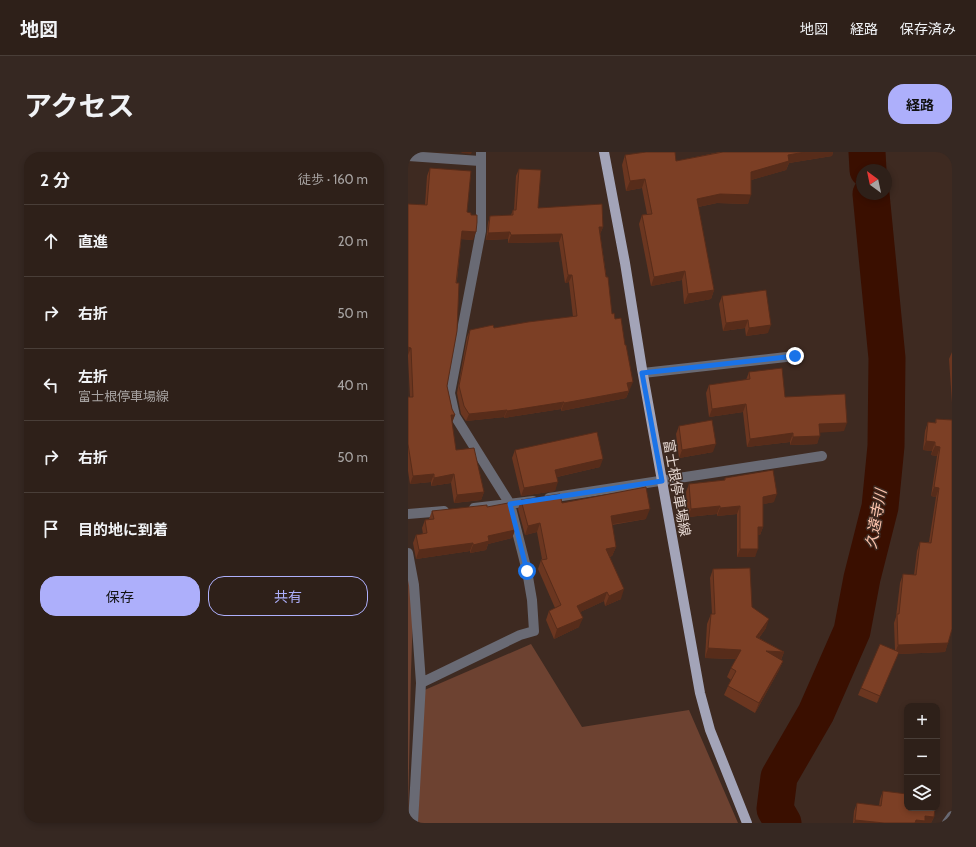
<!DOCTYPE html>
<html lang="ja">
<head>
<meta charset="utf-8">
<style>
  body { margin:0; font-family:Cabin,"Noto Sans JP",sans-serif; background:#362822; color:#f1f3f6 }
  .controls { position:absolute; right:12px; bottom:12px; display:grid; overflow:hidden; border-radius:8px; box-shadow:0 2px 6px #0003 }
  .controls button { width:36px; height:36px; display:grid; place-items:center; padding:0; border:0; border-bottom:1px solid #493e38; background:#2e2019; color:#f1f3f6; font:20px sans-serif }
  .compass { position:absolute; left:448px; top:12px; width:36px; height:36px; border-radius:50%; background:#2e2019; box-shadow:0 2px 6px #0003; rotate:327deg }
  .stop { position:absolute; width:12px; height:12px; margin:-9px; border:3px solid #1a73e8; border-radius:50%; background:#fff }
  .stop.end { background:#1a73e8; border-color:#fff; box-shadow:0 1px 4px #0008 }
  .list { margin:0; padding:0; list-style:none }
  h2 { display:flex; justify-content:space-between; align-items:center; height:52px; margin:0; padding:0 16px; font-size:17px }
  h2 small { font-size:13px; font-weight:400; color:#a7a3a2 }
  .list li { display:grid; grid-template-columns:26px 1fr auto; gap:12px; align-items:center; box-sizing:border-box; height:72px; padding:0 16px; border-top:1px solid #493e38 }
  .list b { display:block; font-size:15px; white-space:nowrap }
  .list p { margin:0; font-size:13px; white-space:nowrap; color:#a7a3a2 }
  .list em { font-size:13px; font-style:normal; color:#a7a3a2 }
  .actions { display:flex; gap:8px; padding:12px 16px }
  .actions a { flex:1; padding:9px 0; border:1px solid #adaffb; border-radius:16px; text-align:center; font-size:14px; color:#adaffb }
  .actions .main { background:#adaffb; color:#111 }
  .icon { flex:none; width:22px; height:22px; fill:none; stroke:currentColor; stroke-width:2; stroke-linecap:round; stroke-linejoin:round }
  .map { position:relative; flex:none; width:544px; height:671px; overflow:hidden; border-radius:16px }
  header { display:flex; align-items:center; gap:24px; box-sizing:border-box; height:56px; padding:0 20px; background:#2e2019; border-bottom:1px solid #493e38 }
  header strong { font-size:19px }
  nav { display:flex; gap:22px; margin-inline-start:auto; font-size:14px }
  .intro { display:flex; align-items:center; justify-content:space-between; box-sizing:border-box; height:96px; padding:0 24px }
  h1 { margin:0; font-size:28px }
  .button { padding:10px 18px; border-radius:16px; background:#adaffb; color:#111; font-size:14px; font-weight:700 }
  main { display:flex; gap:24px; padding:0 24px }
  aside { flex:1; background:#2e2019; border-radius:16px; box-shadow:0 2px 6px #0003 }
  .map>svg:first-child { display:block }
  .green { fill:#6d4231 }
  .lines { fill:none; stroke-linecap:round; stroke-linejoin:round }
  .river { stroke:#3a0f00; stroke-width:37 }
  .minor { stroke:#696a74; stroke-width:10 }
  .major { stroke:#a3a4b8; stroke-width:10 }
  .wall { fill:#6b3620 }
  .shaded-wall { fill:#572c1a }
  .building { fill:#7c3f25; stroke:#572c1a }
  .route { stroke:#1a73e8; stroke-width:5 }
  .labels { text-anchor:middle; stroke-width:3; stroke-linejoin:round; paint-order:stroke }
  .street-label { font-size:14px; fill:#e5d7d1; stroke:#3e2a21 }
  .water-label { font-size:15px; font-style:italic; fill:#fec4ad; stroke:#3e2a21 }
</style>
</head>
<body>
<header>
<strong>地図</strong>
<nav><a>地図</a><a>経路</a><a>保存済み</a></nav>
</header>
<div class="intro"><h1>アクセス</h1><a class="button">経路</a></div>
<main>
<aside>
<h2>2 分<small>徒歩 · 160 m</small></h2>
<ul class="list">
<li><svg class="icon" aria-label="ahead" viewBox="0 0 24 24"><path d="M12 20V5M6 11l6-6 6 6"/></svg><div><b>直進</b></div><em>20 m</em></li>
<li><svg class="icon" aria-label="right" viewBox="0 0 24 24"><path d="M7 20v-9h11M14 6l5 5-5 5"/></svg><div><b>右折</b></div><em>50 m</em></li>
<li><svg class="icon" aria-label="left" viewBox="0 0 24 24"><path d="M17 20v-9H6M10 6l-5 5 5 5"/></svg><div><b>左折</b><p>富士根停車場線</p></div><em>40 m</em></li>
<li><svg class="icon" aria-label="right" viewBox="0 0 24 24"><path d="M7 20v-9h11M14 6l5 5-5 5"/></svg><div><b>右折</b></div><em>50 m</em></li>
<li><svg class="icon" aria-label="arrive" viewBox="0 0 24 24"><path d="M6 21V4h12l-3 4 3 4H6"/></svg><div><b>目的地に到着</b></div></li>
</ul>
<div class="actions"><a class="main">保存</a><a>共有</a></div>
</aside>
<div class="map">
<svg width="544" height="671" viewBox="0 0 544 671">
  <rect width="100%" height="100%" fill="#3e2a21"/>
  <path class="green" d="M0 395 6 433 3 519 0 664Z
    M123 492 174 575 281 558 330 671H10L12 540Z"/>
  <g class="lines">
    <path class="river" d="M459 0 460 18
      M375 671 367 657 371 625 408 561 444 479 454 426 472 355 478 294 479 206 463 42"/>
    <path class="minor" d="M0 4 72 9
      M235 221 387 204
      M141 346 414 304
      M66 356 125 349
      M0 362 36 359
      M0 401 6 433 13 531 5 671
      M13 531 112 483 126 479 124 448 119 419 102 352 47 264 42 241 73 79V0
      M539 671 544 664"/>
    <path class="major" d="M196 0 217 111 234 217 292 541 302 578 339 671"/>
  </g>
  <path class="wall" d="M312 0H425L424 4 381 11 378 18 343 28 340 52 309 51 290 55 306 138 303 147 276 152 274 128 243 134 231 72 234 63 239 62 234 36 218 39 214 13 217 3 268 9Z
    M22 16 59 60 63 63 65 88 53 87 39 234 44 257 47 263 44 270 48 298 76 340 73 348 46 351 43 331 23 334V330L2 332 0 319V245H2L0 205V52L17 53 19 24Z
    M111 17 130 56 195 75 192 82 204 162 222 237 220 238 221 239 218 246 153 259V257L96 266V265L58 269 53 262 49 241 59 185 62 178 86 176 165 165 161 130 157 131 151 90 100 91V87L78 88 80 71 82 64 103 63 105 58H106L108 24Z
    M314 144 360 181 338 184 337 176 315 179 311 152Z
    M544 200V251L541 207Z
    M341 220 377 245 436 279 412 280 409 292 382 293V290L339 295 335 260 301 265 298 241 301 233 338 228Z
    M528 267 544 268 543 480 537 500 490 502 469 551 450 543 453 536 487 498 486 471 488 465 492 431 495 422 506 423 509 399 512 390H521L528 345 523 344 529 304 523 303 524 299 515 298 517 279 520 270 527 271Z
    M271 274 305 300 271 306 268 282Z
    M107 298 192 315 149 325 147 339 113 344 104 306Z
    M317 326 366 350 355 352V375L352 383H350L347 405H329V362L309 364V362L280 365 278 340 281 332 316 328Z
    M113 348 154 351 238 367 204 373 208 395 204 404 201 405 213 447 197 454 196 449 172 460 171 475 146 487 138 468 141 459 147 456 130 417 133 408 134 407 129 380 117 383 110 357Z
    M79 355 107 378 104 386 80 392 78 398 62 401V399L8 407 5 391 8 383 15 382 14 376 17 368 21 367 24 359Z
    M305 417 344 455 358 476 351 486 376 500 373 508 375 509 371 518 347 561 316 543 320 534 323 528 319 525 323 516 328 507 297 506 299 472 303 462H304L302 426Z
    M475 639 526 665 523 671H445L446 659 449 651 471 654 472 647Z"/>
  <path class="shaded-wall" d="M54 0H64L63 2 53 1Z
    M397 0H425L424 4 381 11 378 18 340 29 343 20 380 3Z
    M237 27 234 36 218 39 222 29Z
    M312 42 343 43 340 52 309 51 285 56 289 47Z
    M191 75H195L192 82 188 83Z
    M54 79 68 80 65 88 51 87Z
    M102 80 100 87 78 88 80 81Z
    M154 82 151 90 100 91 103 83Z
    M277 119 274 128 243 134 246 125Z
    M160 123H164L161 130 157 131Z
    M306 138 303 147 276 152 280 142Z
    M340 168 337 176 315 179 318 171Z
    M363 173 360 181 338 184 341 176Z
    M0 195 3 196 0 203Z
    M225 230 222 237 216 238 219 231Z
    M221 239 218 246 153 259 156 251Z
    M156 250 153 257 96 266 99 259Z
    M338 252 335 260 301 265 304 257Z
    M99 258 96 265 58 269 61 262Z
    M43 263H47L44 271Z
    M439 271 436 279 408 281 411 272Z
    M385 281 382 290 339 295 342 287Z
    M412 284 409 292 382 293 385 285Z
    M518 289 527 290 524 299 515 298Z
    M308 292 305 300 271 306 274 298Z
    M527 294 532 295 529 304 523 303Z
    M195 307 192 315 144 326 147 318Z
    M26 322 23 330 2 332 5 324Z
    M46 322 43 331 23 334 26 326Z
    M150 330 147 339 113 344 116 336Z
    M526 335 531 336 528 345 523 344Z
    M76 340 73 348 46 351 49 343Z
    M369 342 366 350 352 353 355 345Z
    M312 354 309 362 280 365 283 357Z
    M332 354 329 362 309 364 312 356Z
    M242 357 238 367 199 373 203 364Z
    M132 371 129 380 117 383 120 374Z
    M350 375H355L352 383H347Z
    M107 378 104 386 80 392 78 398 62 401 65 393 80 384Z
    M65 391 62 399 8 407 11 398Z
    M208 395 204 404 194 406 198 397Z
    M332 397H350L347 405H329Z
    M216 437 213 447 197 454 201 444Z
    M199 440 196 449 166 463 169 454Z
    M175 466 171 475 146 487 149 477Z
    M361 467 358 476 345 494 348 485Z
    M540 491 537 500 490 502 469 551 490 493Z
    M300 496 333 498 330 507 297 506Z
    M358 499 376 500 372 510Z
    M375 509 371 518 347 561 351 551Z
    M517 664 526 665 523 671H506L508 668Z
    M447 668 476 671H446Z"/>
  <path class="building" d="M238 0H267L268 9 315 0H397L380 3 381 9 343 20V43L312 42 289 47 306 138 280 142 277 119 246 125 234 63 244 62 237 27 222 29 217 3Z
    M22 16 63 19 59 60 63 61V63H69V70L68 80 54 79 48 131H51L49 179 39 234 44 257 47 263H43L48 298 66 296 76 340 49 343 46 322 26 326V322L5 324 0 292V245H5L3 196 0 195V52L19 53Z
    M111 17 133 18 130 56 194 52 195 75H191L198 125H200L204 162 206 161 207 167 213 166 217 193H218L225 230 219 231 221 239 156 251V250L99 259V258L61 262 56 254 51 234 62 178 85 173 86 176 120 170 169 164 164 123H160L154 82 103 83 102 80 80 81 82 64 105 63V58H108Z
    M358 138 363 173 341 176 340 168 318 171 314 144Z
    M374 216 377 245 437 242 439 271 411 272 412 284 385 285V281L342 287 338 252 304 257 301 233 342 227 341 220Z
    M528 267 544 268V477L540 491 490 493 489 462H491L495 422 508 423 512 390 523 391 531 336 526 335 532 295 527 294V290L518 289 520 270 528 271Z
    M304 268 308 292 274 298 271 274Z
    M189 280 195 307 147 318 150 330 116 336 107 298Z
    M365 318 369 342 355 345V375H350V397H332V354L312 356V354L283 357 281 332 317 328V326Z
    M238 335 242 357 203 364 208 395 198 397 216 437 201 444 199 440 169 454 175 466 149 477 141 459 153 453 133 408 139 407 132 371 120 374 113 348 152 342 154 351Z
    M100 351 107 378 80 384 81 389 65 393V391L11 398 8 383 19 381 17 368 26 367 24 359 79 353V355Z
    M342 416 344 455 361 467 348 485 376 500 358 499 375 509 351 551 320 534 328 519 323 516 333 498 300 496 303 462H307L305 417Z
    M472 492 491 500 472 544 453 536Z
    M475 639 499 642V656H527L526 665 517 664V669L508 668 507 671H476L447 668 449 651 473 654Z"/>
  <g class="lines">
    <path class="route" d="M119 419 102 352 254 329 234 221 387 204"/>
  </g>
  <g class="labels">
    <g class="street-label">
      <text transform="translate(269 336) rotate(80)" y="5">富士根停車場線</text>
    </g>
    <g class="water-label">
      <text transform="translate(468 367) rotate(-80)" y="5">久遠寺川</text>
    </g>
  </g>
</svg>
<div class="controls">
<button>+</button>
<button>−</button>
<button><svg class="icon" aria-label="layers" viewBox="0 0 24 24"><path d="M12 4l9 5-9 5-9-5zM3 14l9 5 9-5"/></svg></button>
</div>
<svg class="compass" viewBox="-18 -18 36 36"><path d="M0-13l5 13h-10z" fill="#e53935"/><path d="M0 13l5-13h-10z" fill="#a7a3a2"/></svg>
<div class="stop" style="left:119px;top:419px"></div>
<div class="stop end" style="left:387px;top:204px"></div>
</div>
</main>
</body>
</html>
